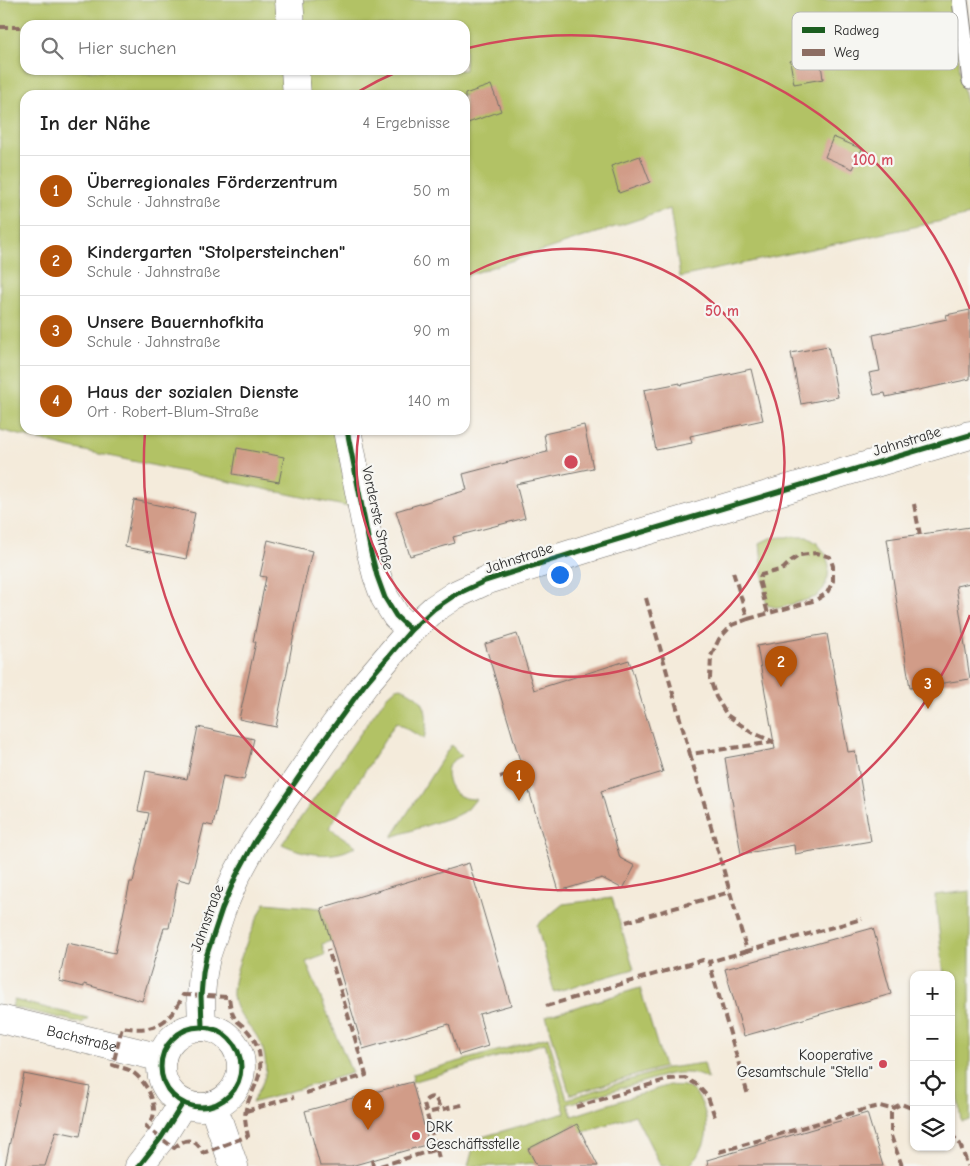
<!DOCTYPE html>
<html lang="de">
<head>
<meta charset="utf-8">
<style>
  body { margin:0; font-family:"Comic Neue",sans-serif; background:#f2f2f2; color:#222 }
  .controls { position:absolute; right:15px; bottom:15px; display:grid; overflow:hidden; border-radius:10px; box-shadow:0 1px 4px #0004 }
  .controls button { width:45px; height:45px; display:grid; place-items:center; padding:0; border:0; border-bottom:1px solid #e0e0e0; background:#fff; color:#222; font:25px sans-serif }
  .you { position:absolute; left:559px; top:574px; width:18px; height:18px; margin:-12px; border:4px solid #fff; border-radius:50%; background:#1a73e8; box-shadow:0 0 0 8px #1a73e833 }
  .badge { display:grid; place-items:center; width:32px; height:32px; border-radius:50%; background:#b45309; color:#fff; font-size:16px; font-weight:700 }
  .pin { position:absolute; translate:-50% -41px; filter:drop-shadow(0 1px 2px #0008) }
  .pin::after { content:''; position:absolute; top:26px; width:18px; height:15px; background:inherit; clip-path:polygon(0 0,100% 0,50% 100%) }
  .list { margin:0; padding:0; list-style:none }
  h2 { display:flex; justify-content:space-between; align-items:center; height:65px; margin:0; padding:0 20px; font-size:21px }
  h2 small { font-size:16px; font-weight:400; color:#767676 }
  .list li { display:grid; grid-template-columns:32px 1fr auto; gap:15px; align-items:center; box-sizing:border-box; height:70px; padding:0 20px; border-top:1px solid #e0e0e0 }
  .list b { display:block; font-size:19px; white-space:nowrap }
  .list p { margin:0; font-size:16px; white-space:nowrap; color:#767676 }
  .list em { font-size:16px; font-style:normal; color:#767676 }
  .icon { flex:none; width:28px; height:28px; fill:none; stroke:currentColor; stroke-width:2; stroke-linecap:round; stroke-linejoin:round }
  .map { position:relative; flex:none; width:970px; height:1166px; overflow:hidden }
  .search { position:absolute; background:#fff; box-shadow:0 1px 4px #0004; left:20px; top:20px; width:450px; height:55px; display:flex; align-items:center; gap:12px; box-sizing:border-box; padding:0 18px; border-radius:15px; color:#767676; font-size:19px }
  .panel { position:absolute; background:#fff; box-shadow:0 1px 4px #0004; left:20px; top:90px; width:450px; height:345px; border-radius:15px }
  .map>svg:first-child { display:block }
  .green { fill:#b2c265; stroke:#6e7648; fill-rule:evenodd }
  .building { fill:#d19c88 }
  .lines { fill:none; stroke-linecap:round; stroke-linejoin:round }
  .service-casing { stroke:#716e69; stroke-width:17 }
  .minor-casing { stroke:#716e69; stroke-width:29 }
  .service { stroke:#fff; stroke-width:15 }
  .minor { stroke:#fff; stroke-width:28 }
  .quiet { stroke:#8d6e63; stroke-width:4; stroke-dasharray:8 4; stroke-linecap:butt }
  .cycleway-casing { stroke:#f6f6f2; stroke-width:8 }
  .cycleway { stroke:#1b5e20; stroke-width:5 }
  .ring { fill:none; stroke:#d1495b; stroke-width:2.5 }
  .poi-dot { fill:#d1495b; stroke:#f6f6f2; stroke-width:2 }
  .labels { text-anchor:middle; stroke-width:4.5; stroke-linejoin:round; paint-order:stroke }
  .street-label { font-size:15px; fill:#2b2b2b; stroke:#f6f6f2 }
  .poi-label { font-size:15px; fill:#2b2b2b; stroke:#f6f6f2; text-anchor:end }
  .key { fill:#f6f6f2; stroke:#b9b9b6; stroke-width:1 }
  .key-label { font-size:14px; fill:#2b2b2b }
  .centre { fill:#d1495b; stroke:#f6f6f2; stroke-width:2.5 }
  .ring-label { font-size:15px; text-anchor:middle; font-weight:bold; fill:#d1495b; stroke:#f6f6f2; stroke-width:4.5; stroke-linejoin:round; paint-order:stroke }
</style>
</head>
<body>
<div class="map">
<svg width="970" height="1166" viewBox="0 0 970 1166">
  <rect width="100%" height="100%" fill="#f6f6f2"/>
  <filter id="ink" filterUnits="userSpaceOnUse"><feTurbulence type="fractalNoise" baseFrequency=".02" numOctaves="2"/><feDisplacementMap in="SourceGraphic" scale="10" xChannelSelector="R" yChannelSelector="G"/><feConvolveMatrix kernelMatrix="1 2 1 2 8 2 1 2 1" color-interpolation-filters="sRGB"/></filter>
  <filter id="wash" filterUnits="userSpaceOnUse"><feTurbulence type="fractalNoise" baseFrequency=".0096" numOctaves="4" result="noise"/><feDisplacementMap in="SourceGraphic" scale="20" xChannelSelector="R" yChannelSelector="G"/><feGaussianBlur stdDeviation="1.12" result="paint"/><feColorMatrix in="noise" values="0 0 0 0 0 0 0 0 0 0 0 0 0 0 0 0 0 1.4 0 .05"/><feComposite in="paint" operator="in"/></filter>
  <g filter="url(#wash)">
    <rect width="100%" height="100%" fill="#f4ebdb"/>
    <path class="green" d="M0 0H954L960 73 970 122V215L680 277 670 209 468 275 465 280V95H25V430H335L349 507 71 448 0 430ZM25 25H465V70H25Z
      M782 537H807L817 543 825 553 829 565 828 577 824 588 816 597 779 608 766 605 760 543 770 538Z
      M401 687C407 691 414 694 419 699 429 708 427 727 424 739L396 722 329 828 356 846C334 860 305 855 282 844L387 696 396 688Z
      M451 745 462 756C457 758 452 761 449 765 444 774 449 788 457 794 462 798 469 799 476 799L467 810 455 816 392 837Z
      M970 891V1120L961 1121 951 1040V975H944L935 895Z
      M612 898 634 969 554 992 537 925 563 904Z
      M265 903 321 908 331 941 322 944 325 955 306 962 352 1073 252 1103C256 1094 263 1085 265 1075 268 1057 261 1039 249 1026 241 1016 235 1011 233 996 231 973 254 924 265 903Z
      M640 988 664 1067 570 1095 546 1016Z
      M14 1000 88 1018 82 1023 12 1007Z
      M548 1037 567 1099 668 1068 704 1063 708 1079C695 1072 684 1072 670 1074L568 1104 572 1116 669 1085C673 1086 680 1085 684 1086 702 1091 709 1119 706 1136 704 1148 697 1157 689 1166H661L635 1115 581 1133 576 1124 528 1149 536 1163 495 1166H468L474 1145 482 1137 565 1113 545 1043 412 1082 413 1074Z"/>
    <g id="blocks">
      <path class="building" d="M820 56 823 79 794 84 790 61Z
        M491 85 501 111 465 124V94Z
        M833 137 862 149 853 169 825 157Z
        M640 156 650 182 619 193 611 166Z
        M970 310V379L886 397 885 393 874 395 869 373 880 371 873 335 947 319 946 315Z
        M828 346 838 397 801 404 791 353Z
        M751 369 763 420 690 436 692 443 656 450 644 390 680 383V385Z
        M584 425 593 468 516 484 525 518 453 537 455 543 410 556 396 511 467 490 463 474 547 452 544 434Z
        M237 448 284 457 279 482 233 474Z
        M134 500 195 513 186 559 125 547Z
        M970 527V583L956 586 970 679 910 688 887 539Z
        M268 540 312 551 300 602 286 677 276 727 239 719 256 642H253L266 577 260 576Z
        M517 634 534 690 629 660 663 772 601 791 620 858 635 866 623 889 602 878 559 891 485 644Z
        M827 634 848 752 855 751 871 841 795 854 794 845 741 854 725 758 775 749 757 646Z
        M198 727 254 739 244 780 223 776 213 826 204 824 190 882 178 879 169 928H164L142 1001 84 984V987L59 981 67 943 115 953 130 882H133L149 813 138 811 146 771 187 779Z
        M469 863 511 1005 479 1014 488 1046 459 1055 449 1024 363 1049 321 908Z
        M873 928 891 994 744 1036 725 969Z
        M24 1074 90 1087 80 1136 56 1131 45 1166H5Z
        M412 1082 429 1144 351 1166H320L305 1111Z
        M867 1113 883 1166H708L707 1160Z
        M577 1124 598 1166H537L528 1149Z"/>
    </g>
  </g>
  <g filter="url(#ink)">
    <use href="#blocks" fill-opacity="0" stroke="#716e69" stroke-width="1"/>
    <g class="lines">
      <g class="service-casing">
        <path id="service" d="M960 0 970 81"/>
      </g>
      <g class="minor-casing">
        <g id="minor">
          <path d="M289 0 291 25"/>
          <path d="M295 70 297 95"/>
          <path d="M347 430 371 553 377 576 385 598 396 616 411 630"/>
          <path id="s1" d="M0 1019 162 1058"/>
          <path d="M202 1027 201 996 203 973 206 957 222 909 236 876 255 841 322 743 365 684 411 630 434 609 455 595 485 581 599 545 970 435"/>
          <circle cx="201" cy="1067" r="40"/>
          <path d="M213 1105 234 1166"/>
          <path d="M139 1166 161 1138 183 1103"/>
        </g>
      </g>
      <use href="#service" class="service"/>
      <use href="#minor" class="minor"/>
      <path class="quiet" d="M0 27H25
        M914 504 920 535
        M733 572 748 619 732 625 719 639 711 656 710 679 716 697 727 715 751 732 774 742
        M646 598 690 754 774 742
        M748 619 816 600 827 593 833 581V566L830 557 817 553 800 555 791 561 783 569 761 575 759 580 768 614
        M690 754 747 951 862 919
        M500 777 523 770
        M626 922 730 892
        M747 951 709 962 748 1095
        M183 995 229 997C230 1005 231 1013 236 1020 238 1022 242 1025 244 1027 254 1037 260 1048 260 1061 262 1080 250 1092 246 1109 244 1119 246 1127 248 1136L203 1153C196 1138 185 1137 174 1148L146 1127C148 1124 152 1121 153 1117 158 1101 143 1077 129 1070 124 1068 118 1067 113 1065L122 1027C153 1033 170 1024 183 995Z
        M546 1006 703 960 709 962
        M306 1093 366 1075 328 949
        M576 1107 669 1079 685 1078 696 1084 708 1097 715 1117
        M246 1111 294 1097
        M431 1112 466 1104
        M951 1134 960 1144 968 1166
        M719 1152 866 1109 880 1106 891 1109
        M439 1158 424 1104 425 1101C434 1092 438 1101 440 1109
        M372 1160 373 1166
        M380 1166 437 1149
        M902 1166 891 1136V1109L901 1104 914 1109"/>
      <g class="cycleway-casing">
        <path id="cycleway" d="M347 430 371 553 377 576 385 598 396 616 411 630
          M202 1027 201 996 203 973 206 957 222 909 236 876 255 841 322 743 365 684 411 630 434 609 455 595 485 581 599 545 970 435
          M161 1067a40 40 0 1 1 80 0a40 40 0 1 1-80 0Z
          M139 1166 161 1138 183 1103"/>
      </g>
      <use href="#cycleway" class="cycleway"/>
    </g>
  </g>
  <g class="ring">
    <path d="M466 276A214 214 0 1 1 359 430"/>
    <path d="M970 615A427 427 0 0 1 145 432M354 94A427 427 0 0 1 401 70M468 48A427 427 0 0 1 970 309"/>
  </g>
  <g class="poi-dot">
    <circle cx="883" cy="1064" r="5"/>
    <circle cx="416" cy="1136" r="5"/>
  </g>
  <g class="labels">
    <g class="street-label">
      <text transform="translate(907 441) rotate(-17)" y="5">Jahnstraße</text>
      <text transform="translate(378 518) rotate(78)" y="5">Vorderste Straße</text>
      <text transform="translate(519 558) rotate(-18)" y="5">Jahnstraße</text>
      <text transform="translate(207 918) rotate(-70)" y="5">Jahnstraße</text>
      <text dy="5" stroke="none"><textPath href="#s1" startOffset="84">Bachstraße</textPath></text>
    </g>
    <g class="poi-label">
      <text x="873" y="1060">Kooperative<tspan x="873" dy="17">Gesamtschule "Stella"</tspan></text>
      <text x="426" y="1132" text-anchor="start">DRK<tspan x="426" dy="17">Geschäftsstelle</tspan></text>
    </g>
  </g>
  <rect x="792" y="12" width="166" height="58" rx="8" class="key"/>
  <rect x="802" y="27" width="23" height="6" fill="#1b5e20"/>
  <rect x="802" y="49" width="23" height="7" fill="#8d6e63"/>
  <g class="key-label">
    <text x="834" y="35">Radweg</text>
    <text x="834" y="57">Weg</text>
  </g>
  <circle cx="571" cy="462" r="8" class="centre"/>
  <g class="ring-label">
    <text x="873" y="165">100 m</text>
    <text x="722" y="316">50 m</text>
  </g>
</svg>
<div class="controls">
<button>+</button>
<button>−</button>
<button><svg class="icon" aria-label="locate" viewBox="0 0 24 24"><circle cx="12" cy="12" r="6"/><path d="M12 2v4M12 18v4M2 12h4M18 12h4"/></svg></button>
<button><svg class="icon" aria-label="layers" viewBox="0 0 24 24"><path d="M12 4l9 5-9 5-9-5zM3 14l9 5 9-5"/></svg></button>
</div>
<div class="you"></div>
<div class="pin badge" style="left:519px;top:801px">1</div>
<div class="pin badge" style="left:781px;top:687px">2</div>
<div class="pin badge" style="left:928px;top:709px">3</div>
<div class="pin badge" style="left:368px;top:1130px">4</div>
<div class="search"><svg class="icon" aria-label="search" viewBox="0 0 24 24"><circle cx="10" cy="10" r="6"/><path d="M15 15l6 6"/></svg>Hier suchen</div>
<section class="panel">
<h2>In der Nähe<small>4 Ergebnisse</small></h2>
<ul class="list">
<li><span class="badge">1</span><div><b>Überregionales Förderzentrum</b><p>Schule · Jahnstraße</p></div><em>50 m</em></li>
<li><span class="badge">2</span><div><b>Kindergarten &quot;Stolpersteinchen&quot;</b><p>Schule · Jahnstraße</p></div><em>60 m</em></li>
<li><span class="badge">3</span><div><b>Unsere Bauernhofkita</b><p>Schule · Jahnstraße</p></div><em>90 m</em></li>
<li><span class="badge">4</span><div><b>Haus der sozialen Dienste</b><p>Ort · Robert-Blum-Straße</p></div><em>140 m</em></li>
</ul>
</section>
</div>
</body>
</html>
